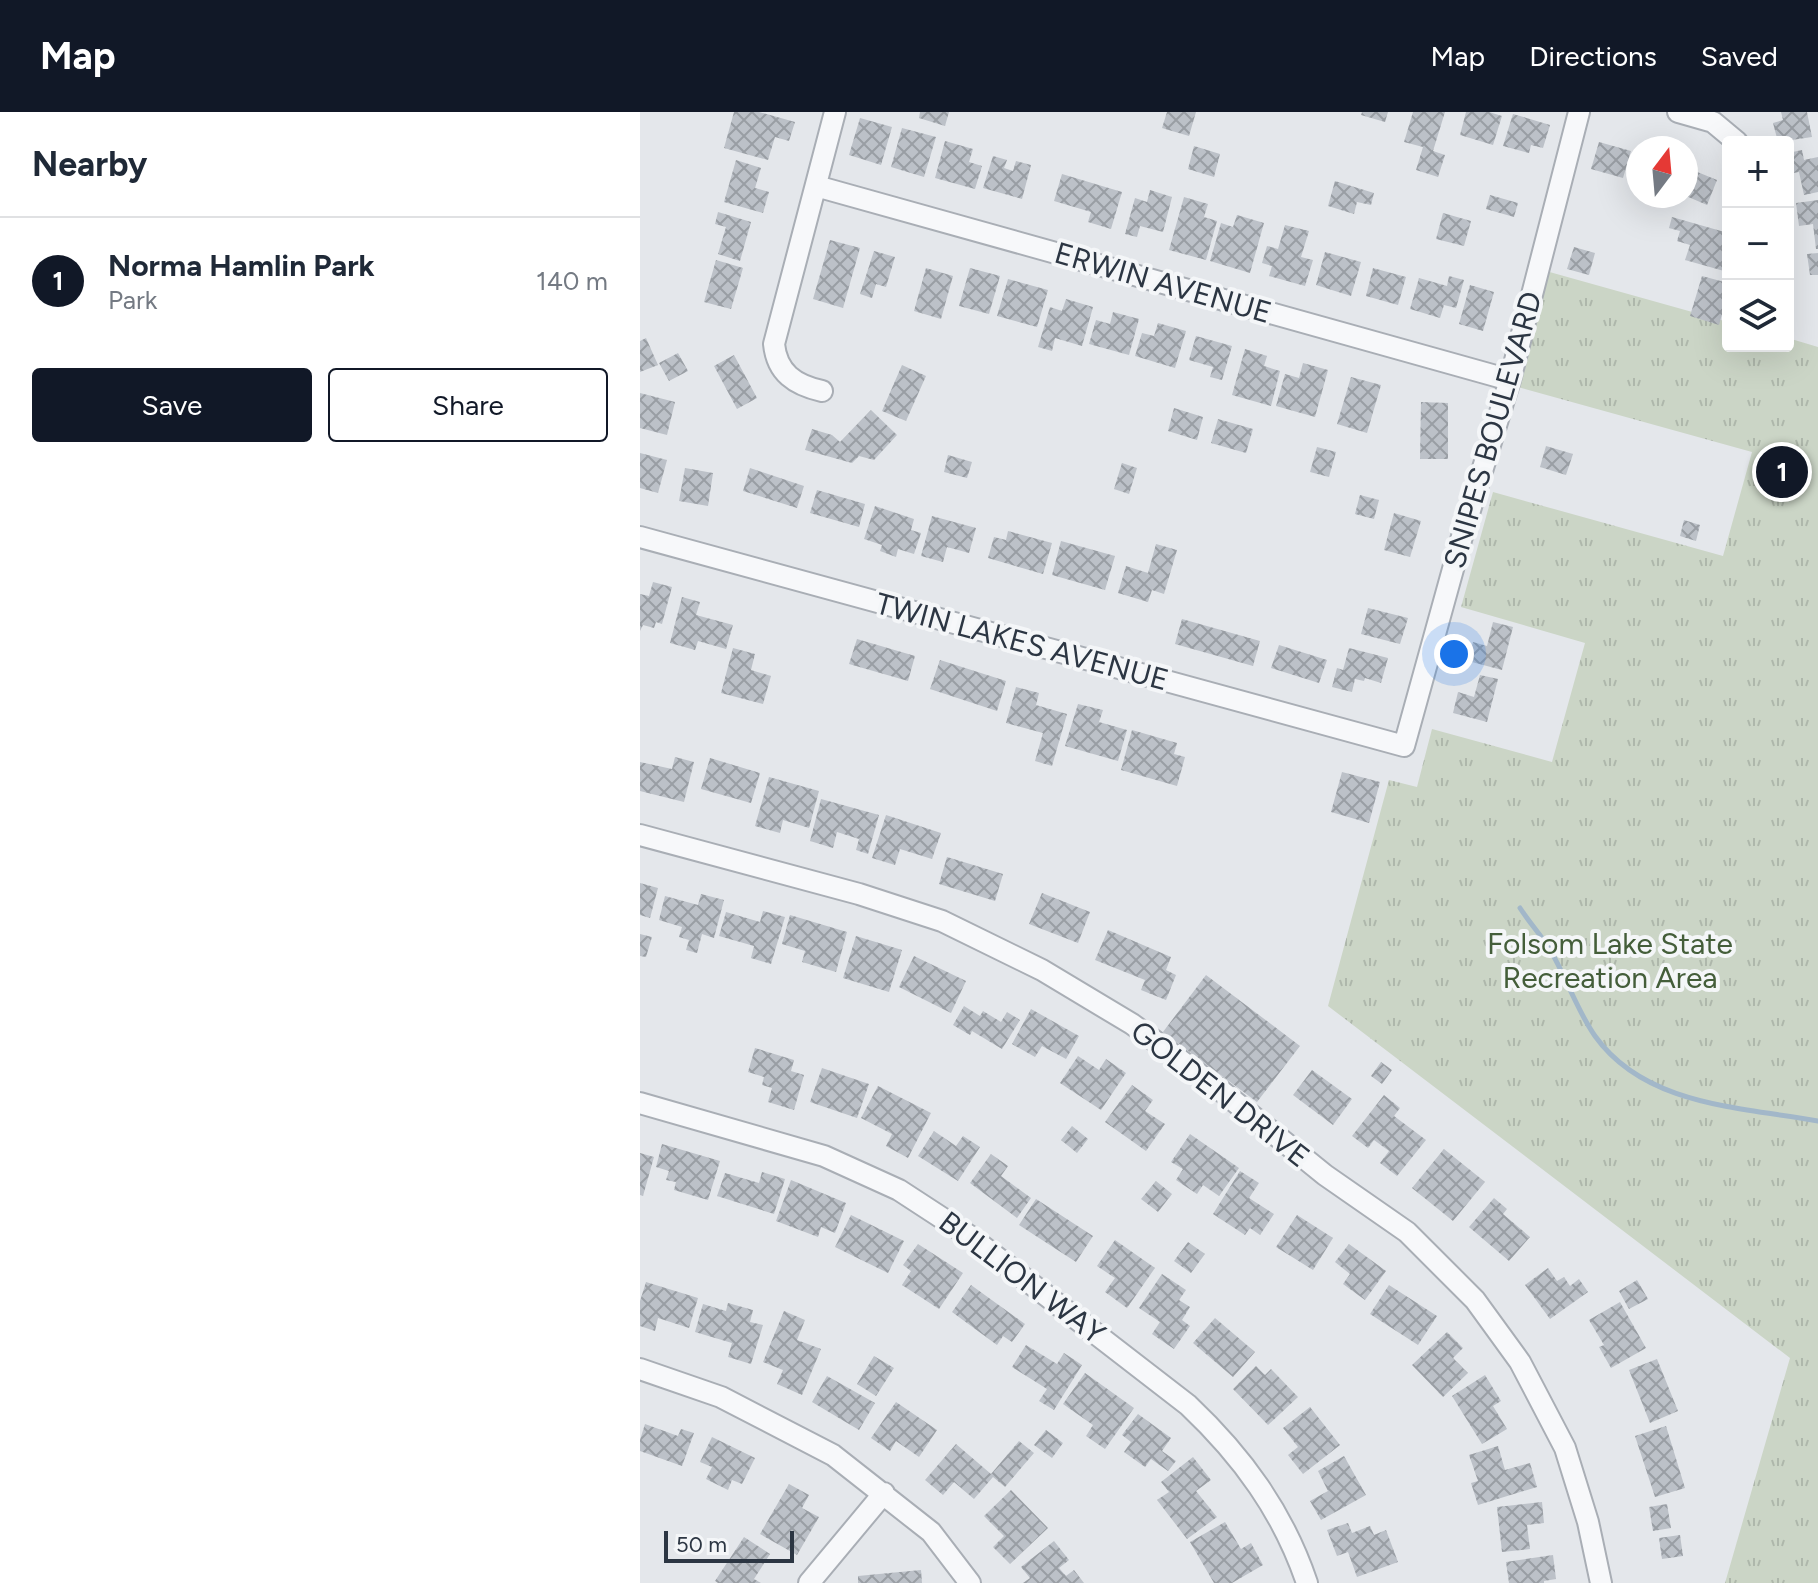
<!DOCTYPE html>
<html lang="en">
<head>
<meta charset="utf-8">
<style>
  body { margin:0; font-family:Figtree,sans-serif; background:#f2f2f3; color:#1f2937 }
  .controls { position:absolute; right:24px; top:24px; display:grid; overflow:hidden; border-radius:8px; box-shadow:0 8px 32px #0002 }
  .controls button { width:72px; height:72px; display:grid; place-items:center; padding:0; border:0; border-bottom:2px solid #e0e1e3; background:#fff; color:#1f2937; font:40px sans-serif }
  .compass { position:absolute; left:986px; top:24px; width:72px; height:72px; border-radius:50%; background:#fff; box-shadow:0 8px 32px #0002; rotate:16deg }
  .scale { position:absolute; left:24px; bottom:20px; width:130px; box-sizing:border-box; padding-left:8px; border:4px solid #2c3643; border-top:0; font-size:22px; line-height:28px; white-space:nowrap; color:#2c3643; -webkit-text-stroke:6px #f4f6f8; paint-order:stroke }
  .you { position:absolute; left:814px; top:542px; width:28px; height:28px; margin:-20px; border:6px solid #fff; border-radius:50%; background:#1a73e8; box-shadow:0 0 0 12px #1a73e833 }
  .badge { display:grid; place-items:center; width:52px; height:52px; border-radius:50%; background:#111827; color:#fff; font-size:26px; font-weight:700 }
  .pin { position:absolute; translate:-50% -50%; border:4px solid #fff; box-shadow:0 2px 8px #0006 }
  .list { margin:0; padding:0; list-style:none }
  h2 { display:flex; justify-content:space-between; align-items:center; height:104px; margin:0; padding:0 32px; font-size:34px }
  h2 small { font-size:26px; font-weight:400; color:#747a83 }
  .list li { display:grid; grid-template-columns:52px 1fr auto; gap:24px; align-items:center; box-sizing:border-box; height:128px; padding:0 32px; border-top:2px solid #e0e1e3 }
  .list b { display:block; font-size:30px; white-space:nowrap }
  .list p { margin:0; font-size:26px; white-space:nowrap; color:#747a83 }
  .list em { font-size:26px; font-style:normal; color:#747a83 }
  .actions { display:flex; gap:16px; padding:24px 32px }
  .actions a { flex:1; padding:18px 0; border:2px solid #111827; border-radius:8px; text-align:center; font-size:28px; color:#111827 }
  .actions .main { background:#111827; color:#fff }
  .icon { flex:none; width:44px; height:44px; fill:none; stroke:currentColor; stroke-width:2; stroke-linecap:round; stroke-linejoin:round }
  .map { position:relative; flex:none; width:1178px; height:1471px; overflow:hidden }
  header { display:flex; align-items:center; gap:48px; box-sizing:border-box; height:112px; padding:0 40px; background:#111827; color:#fff }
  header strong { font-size:38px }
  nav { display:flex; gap:44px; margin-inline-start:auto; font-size:28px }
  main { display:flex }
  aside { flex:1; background:#fff }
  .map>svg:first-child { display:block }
  .park { fill:url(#park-tufts) }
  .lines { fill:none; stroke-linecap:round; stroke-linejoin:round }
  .stream { stroke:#a2b7c9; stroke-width:5 }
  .building { fill:url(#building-cross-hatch) }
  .street-casing { stroke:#a9aeb5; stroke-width:24 }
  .street { stroke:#f7f8fa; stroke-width:20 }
  .labels { text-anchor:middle; stroke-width:8; stroke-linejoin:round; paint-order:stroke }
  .street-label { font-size:30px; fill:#2c3643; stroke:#f4f6f8 }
  .park-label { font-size:30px; fill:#445e3a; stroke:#f4f6f8 }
</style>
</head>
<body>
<header>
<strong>Map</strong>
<nav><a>Map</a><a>Directions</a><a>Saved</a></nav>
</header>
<main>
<aside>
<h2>Nearby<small></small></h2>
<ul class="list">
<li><span class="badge">1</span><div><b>Norma Hamlin Park</b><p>Park</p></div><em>140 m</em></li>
</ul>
<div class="actions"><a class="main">Save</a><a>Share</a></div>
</aside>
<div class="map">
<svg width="1178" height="1471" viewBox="0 0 1178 1471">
  <defs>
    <pattern id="park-tufts" width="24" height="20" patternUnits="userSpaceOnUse" patternTransform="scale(2)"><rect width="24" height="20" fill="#cbd5c6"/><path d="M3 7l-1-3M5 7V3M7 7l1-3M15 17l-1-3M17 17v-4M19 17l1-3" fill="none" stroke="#aeb7ab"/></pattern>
    <pattern id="building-cross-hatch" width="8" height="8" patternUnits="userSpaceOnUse" patternTransform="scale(2)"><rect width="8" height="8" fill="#bcc1c8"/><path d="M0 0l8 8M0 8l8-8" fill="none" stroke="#999ea4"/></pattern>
  </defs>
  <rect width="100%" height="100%" fill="#e4e7eb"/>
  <path class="park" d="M906 159 1088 210V234H1148V226L1178 235V1471H1085L1150 1246 688 894 749 668 777 675 792 617 912 650 945 531 821 495 853 380 1083 444 1112 340 874 274Z"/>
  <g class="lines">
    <path class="stream" d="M880 796C889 810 900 822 909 836 926 864 936 897 955 924 1005 994 1100 995 1178 1009"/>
  </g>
  <path class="building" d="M94 0H119L155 10 149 29 135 25 128 48 84 36Z
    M280 0H309L305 14 279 6Z
    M527 0H556L549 24 522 16Z
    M722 0H748L745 10 721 3Z
    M773 0H805L793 39 805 43 798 65 776 58 783 35 764 30Z
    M826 0H849L862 4 853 33 820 23Z
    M1141 0H1167L1172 25 1138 30 1133 11 1143 8Z
    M873 2 910 13 903 36 891 33 889 41 863 34Z
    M220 6 252 15 241 53 209 43Z
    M262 16 296 25 284 65 251 55Z
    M305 29 333 37 329 50 342 54 335 77 295 66Z
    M959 30 991 39 983 66 951 57Z
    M554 34 580 42 574 65 548 57Z
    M1162 38 1164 48 1178 45V80L1164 83 1159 60 1148 62V41Z
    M353 44 367 48 364 56 373 59 376 49 391 53 382 87 343 76Z
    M96 48 121 56 115 76 129 80 123 101 84 90Z
    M1050 57 1077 68 1067 93 1046 84V66Z
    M422 62 482 80 471 117 448 110 451 100 414 89Z
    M695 69 734 81 731 93 717 90 714 102 688 94Z
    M510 78 532 85 523 120 500 114 497 125 485 122 495 86 507 90Z
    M850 83 878 91 874 105 846 97Z
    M544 85 568 92 564 105 577 109 566 148 529 138Z
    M1178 88V137H1176L1173 112 1159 114 1156 91Z
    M78 100 111 110 100 149 78 142 86 115 75 112Z
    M803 101 831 109 824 134 796 127Z
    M597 103 624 111 610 161 570 149 581 111 593 115Z
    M1032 105 1088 121V147L1084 159 1045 148 1050 133 1037 129 1040 119 1029 116Z
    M645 113 669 119 661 145 673 148 665 174 629 164 632 154 622 151 627 134 638 137Z
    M190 128 220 136 203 196 173 187Z
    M934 135 955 141 949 163 927 157Z
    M234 139 255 145 246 175 236 172 232 186 220 182Z
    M685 140 721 150 711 184 676 173Z
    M1178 141V163H1170L1167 142Z
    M76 148 103 156 91 197 64 190Z
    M286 156 313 164 301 207 274 199Z
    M330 156 360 164 349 202 319 194Z
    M733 156 766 165 758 193 726 184Z
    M809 164 824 168 816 196 804 193 800 206 770 197 779 166 807 174Z
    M1062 164 1088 171V181L1079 213 1050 204Z
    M368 167 408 178 397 215 357 204Z
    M830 173 854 180 843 219 819 212Z
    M426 187 453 195 442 234 415 226 412 239 398 235 410 195 422 199Z
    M473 200 499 207 489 243 449 232 456 208 470 212Z
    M518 211 546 219 535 256 495 244 502 221 514 224Z
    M556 224 592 234 582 268 570 265 573 255 549 248Z
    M6 226 18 253 0 260V229Z
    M605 237 627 244 624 254 640 259 631 294 592 283Z
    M38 241 48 259 29 269 19 251Z
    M94 243 117 286 97 297 74 254Z
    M663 251 688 258 675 305 636 294 645 262 659 266Z
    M262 253 286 264 266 309 242 299Z
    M711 265 741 273 727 321 697 312Z
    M0 281 35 290 27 323 0 316Z
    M781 290 808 291V347H780Z
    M534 296 563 305 557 328 528 319Z
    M231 298 257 323 234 348 219 344 212 351 165 338 172 317 192 323 200 330Z
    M578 307 613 317 606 341 571 331Z
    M906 334 933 342 926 363 900 355Z
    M677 335 696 340 689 365 670 360Z
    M0 341 27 348 18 381 0 376Z
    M308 343 332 350 327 366 304 360Z
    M482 351 497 356 489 382 474 377Z
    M45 356 73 361 68 394 39 389Z
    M110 356 164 374 157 396 103 379Z
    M177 378 225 392 219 415 170 401Z
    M720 383 739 388 734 407 715 402Z
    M235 394 274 407 271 418 281 421 274 442 258 437 256 445 240 439 242 433 224 427Z
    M754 401 781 409 770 445 744 438Z
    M292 404 336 416 329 441 307 435 303 450 281 444Z
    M1044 408 1060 413 1056 429 1040 424Z
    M368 419 412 431 403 462 348 446 354 425 366 428Z
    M421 429 475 444 465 478 412 463Z
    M516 432 537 438 524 482 512 478 508 490 478 481 486 454 508 461Z
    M13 470 32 475 22 512 16 510 14 516 3 513 0 519V482L9 484Z
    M42 485 60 490 56 503 93 513 86 537 58 529 55 538 30 531Z
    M728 496 768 506 760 532 721 522Z
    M542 507 620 529 613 554 535 532Z
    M853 510 873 515 862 558 828 549 833 530 847 534Z
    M217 527 275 544 268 569 209 552Z
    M639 533 687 548 679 571 631 556Z
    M93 536 115 542 111 558 131 564 123 592 81 581Z
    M709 536 748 546 741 571 725 566 724 569 715 567 712 580 692 575 697 556 703 558Z
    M300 548 366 569 357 599 290 577Z
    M840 563 858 567 847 610 813 601 818 580 834 585Z
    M376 575 399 581 396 593 427 602 412 654 395 649 403 621 366 611Z
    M438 592 463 598 459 610 487 618 478 649 425 634Z
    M492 618 537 631 534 642 545 645 537 674 481 658Z
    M35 645 54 650 44 690 0 679V650L32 657Z
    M70 646 120 661 111 691 61 677Z
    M702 660 740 670 729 711 691 700Z
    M129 665 179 679 169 716 143 708 140 721 115 714Z
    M181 687 239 703 228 742 216 738 219 727 197 720 193 736 170 729Z
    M246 703 301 721 292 747 260 737 255 753 232 746Z
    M307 745 363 762 355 789 299 772Z
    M0 771 18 776 10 806 0 803Z
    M402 781 450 800 438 831 389 812Z
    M61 782 84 788 74 826 62 822 57 841 46 838 49 828 39 825 42 815 19 808 25 784 58 793Z
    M123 799 145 805 131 852 111 846 114 834 79 824 86 800 120 810Z
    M150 803 207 820 196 860 162 850 165 839 142 832Z
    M468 818 531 845 526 858 536 863 526 888 501 878 505 868 455 848Z
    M0 822 12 825 6 845 0 844Z
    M216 824 262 838 249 880 203 866Z
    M274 844 326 869 311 901 259 875Z
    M566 863 660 934 617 990 523 920Z
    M324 894 340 904 343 899 361 910 367 900 380 908 362 937 332 919 330 923 313 913Z
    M391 897 439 924 426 947 402 934 395 945 372 932Z
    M115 936 154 948 151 959 164 963 154 998 128 990 132 976 122 973 124 965 108 960Z
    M438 944 459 958 466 947 486 961 461 998 420 971Z
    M741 950 752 958 742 972 731 964Z
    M182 956 229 972 217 1006 170 990Z
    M672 958 712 987 693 1013 653 983Z
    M492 973 513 988 505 999 525 1012 506 1039 465 1010Z
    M238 974 291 1001 268 1046 246 1034 252 1022 221 1006Z
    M744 983 760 996 754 1004 786 1028 757 1064 740 1051 749 1039 734 1028 728 1036 712 1024Z
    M432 1014 448 1027 437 1041 421 1028Z
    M294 1019 316 1034 323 1024 340 1035 318 1069 278 1044Z
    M550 1022 599 1056 579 1084 563 1073 557 1082 536 1068 543 1057 531 1050Z
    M22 1032 80 1049 68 1088 34 1078 36 1070 26 1068 29 1059 16 1055Z
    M804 1037 845 1070 813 1109 772 1076Z
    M0 1041 14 1045 3 1084 0 1083Z
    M351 1042 368 1054 361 1064 391 1086 377 1106 330 1071Z
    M600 1059 619 1071 609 1086 634 1102 620 1123 610 1116 605 1123 573 1102Z
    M122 1060 145 1067 134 1102 77 1084 85 1061 119 1071Z
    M151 1068 206 1091 195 1121 181 1115 178 1125 136 1109Z
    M516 1069 532 1082 518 1100 501 1087Z
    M854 1086 867 1097 863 1102 890 1125 869 1149 829 1115Z
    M396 1087 453 1124 436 1150 379 1113Z
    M211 1103 264 1129 248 1161 195 1135Z
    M657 1103 693 1126 673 1158 636 1135Z
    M475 1128 515 1156 487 1196 465 1180 475 1166 457 1154Z
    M548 1130 565 1142 551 1161 534 1149Z
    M278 1132 323 1161 299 1197 262 1173 271 1159 263 1153Z
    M709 1132 746 1159 725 1188 703 1172 710 1162 695 1150Z
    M908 1156 917 1169 924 1165 930 1174 939 1167 948 1180 910 1207 885 1173Z
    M522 1162 546 1178 539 1188 550 1195 542 1208 550 1214 534 1237 512 1222 520 1210 499 1196Z
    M997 1168 1008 1187 989 1197 979 1179Z
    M6 1170 58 1186 49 1216 18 1206 15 1219 0 1214V1189Z
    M331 1173 385 1212 372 1230 363 1224 357 1233 312 1200Z
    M749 1173 797 1204 778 1233 730 1202Z
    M980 1190 1006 1236 971 1256 959 1235 964 1233 949 1208Z
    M88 1191 113 1198 110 1210 123 1213 111 1252 88 1245 92 1231 55 1220 63 1192 86 1199Z
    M144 1199 165 1208 157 1228 181 1237 162 1283 137 1272 143 1258 123 1250Z
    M575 1206 615 1240 593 1265 553 1231Z
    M807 1220 823 1236 813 1246 828 1261 803 1285 772 1253Z
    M386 1233 417 1252 424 1241 442 1253 414 1298 399 1289 407 1277 372 1255Z
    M234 1244 254 1256 236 1284 217 1272Z
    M1017 1247 1038 1299 1010 1311 989 1258Z
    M616 1254 625 1263 631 1257 658 1285 628 1313 593 1277Z
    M445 1261 494 1296 465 1337 446 1324 453 1313 423 1292Z
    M845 1263 861 1289 853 1294 867 1317 842 1332 812 1284Z
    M187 1264 235 1291 219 1318 172 1290Z
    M256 1290 297 1318 279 1345 256 1329 250 1339 231 1326Z
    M670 1295 700 1333 663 1362 648 1343 658 1335 643 1316Z
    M498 1302 531 1326 522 1339 536 1349 528 1359 511 1347 505 1355 484 1340 491 1330 482 1323Z
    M5 1312 38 1324 41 1317 54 1321 42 1354 0 1339V1328Z
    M1026 1314 1045 1376 1015 1385 995 1324Z
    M406 1318 423 1331 412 1346 394 1333Z
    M72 1325 115 1346 102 1372 92 1368 88 1378 66 1367 72 1355 60 1350Z
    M379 1329 394 1341 365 1375 353 1365 334 1387 314 1370 303 1383 285 1368 316 1332 351 1362Z
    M858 1334 865 1358 890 1351 897 1375 838 1393 831 1371 838 1369 829 1343Z
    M704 1344 726 1383 681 1408 670 1389 688 1379 678 1359Z
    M553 1345 571 1368 556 1379 577 1405 547 1427 517 1388 529 1380 521 1370Z
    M149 1372 169 1383 162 1396 179 1405 157 1443 120 1422Z
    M371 1378 408 1416 370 1452 353 1435 364 1424 344 1404Z
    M902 1390 904 1411 887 1413 890 1437 862 1440 857 1395Z
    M1027 1392 1031 1416 1013 1419 1009 1395Z
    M585 1410 601 1437 611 1431 623 1453 592 1471H574L550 1430Z
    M708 1411 712 1421 730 1414 734 1423 746 1418 758 1450 717 1465 708 1440 697 1444 687 1418Z
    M1040 1423 1043 1444 1022 1447 1019 1426Z
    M104 1425 130 1442 114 1467 121 1471H78L75 1469Z
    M414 1429 429 1448 419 1456 426 1464 434 1458 444 1471H383L390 1466 381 1455Z
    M913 1443 916 1467 904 1469V1471H869L866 1450Z
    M281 1458 282 1471H218V1464Z"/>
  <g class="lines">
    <g class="street-casing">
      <path id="street" d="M1038 0 1073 10 1097 30
        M176 74 870 268
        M182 279C155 273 137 261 134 232L195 0
        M0 425 764 634 823 421 870 268 939 0
        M0 723 219 782 302 809 402 858 492 912 579 977 685 1063 767 1120 835 1188 880 1250 925 1336 948 1410 961 1471
        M0 991 184 1044 259 1078 328 1123 548 1293C602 1344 643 1400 667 1471
        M0 1257 81 1285 193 1343 291 1420 330 1471
        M169 1471 244 1381"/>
    </g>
    <use href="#street" class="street"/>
  </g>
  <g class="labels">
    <g class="street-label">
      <text transform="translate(523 171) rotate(16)" y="10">ERWIN AVENUE</text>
      <text transform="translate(853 318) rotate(-74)" y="10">SNIPES BOULEVARD</text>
      <text transform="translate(382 530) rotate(15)" y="10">TWIN LAKES AVENUE</text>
      <text transform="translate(580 982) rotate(38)" y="10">GOLDEN DRIVE</text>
      <text transform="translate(382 1166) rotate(37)" y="10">BULLION WAY</text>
    </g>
    <g class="park-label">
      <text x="970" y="842">Folsom Lake State<tspan x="970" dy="34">Recreation Area</tspan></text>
    </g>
  </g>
</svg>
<div class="controls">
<button>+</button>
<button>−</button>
<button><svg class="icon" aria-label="layers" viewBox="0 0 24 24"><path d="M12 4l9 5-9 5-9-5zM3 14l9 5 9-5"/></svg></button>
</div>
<svg class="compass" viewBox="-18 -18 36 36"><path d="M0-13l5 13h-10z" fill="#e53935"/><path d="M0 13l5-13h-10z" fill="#747a83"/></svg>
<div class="scale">50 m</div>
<div class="you"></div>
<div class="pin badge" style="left:1142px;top:360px">1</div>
</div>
</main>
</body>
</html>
